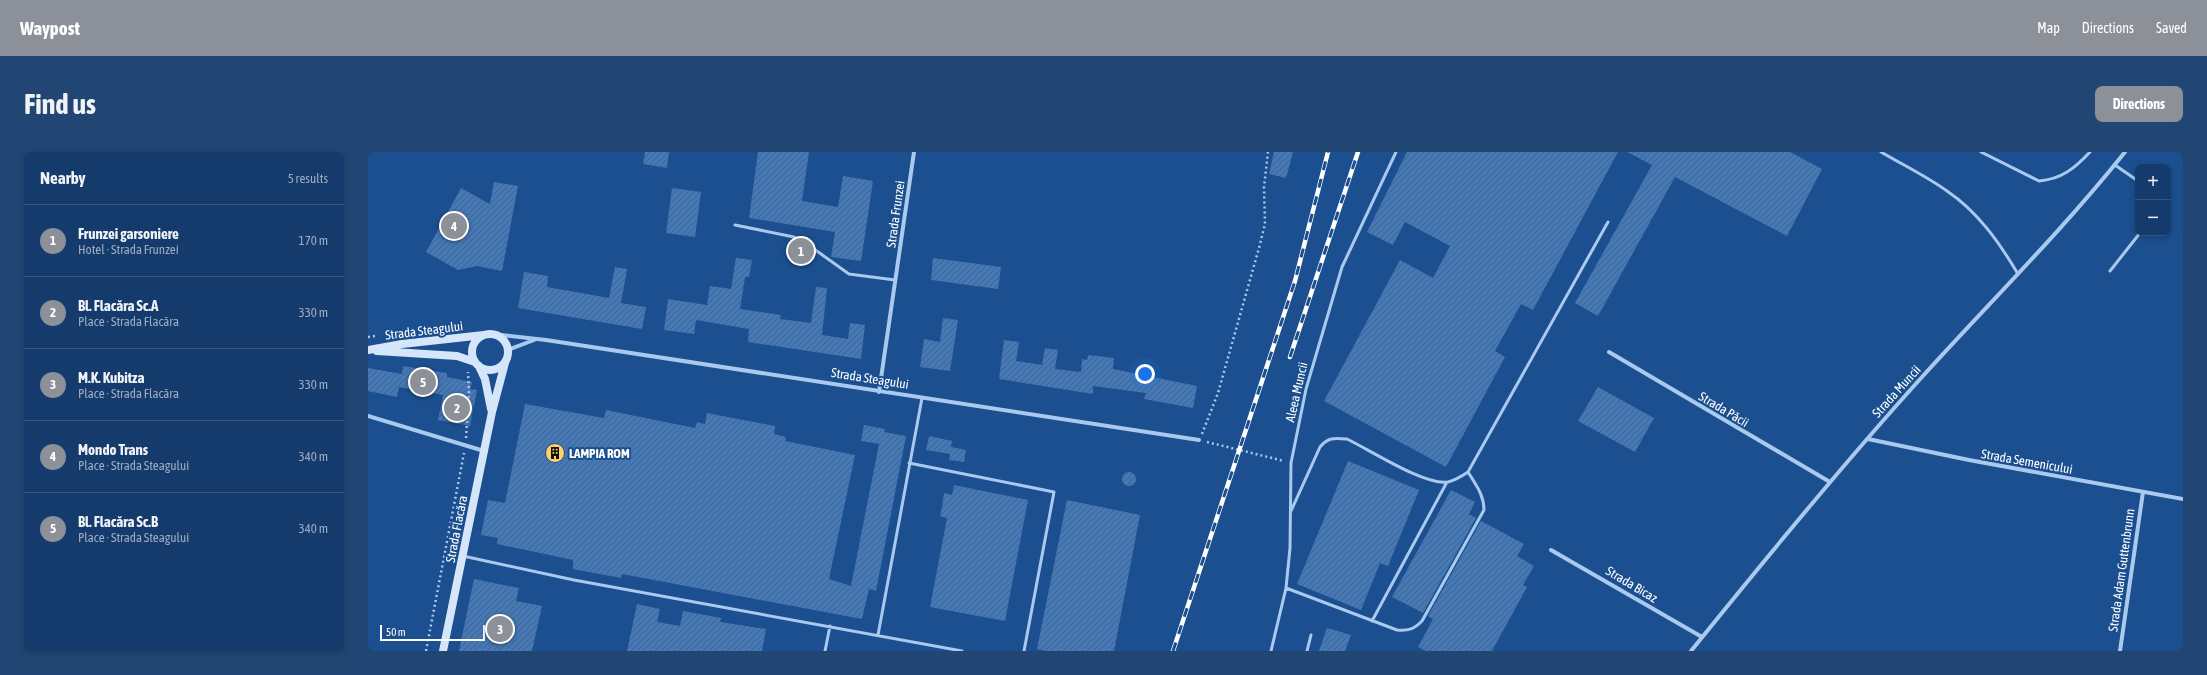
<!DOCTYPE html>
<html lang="en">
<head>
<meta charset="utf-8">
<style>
  body { margin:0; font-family:"Asap Condensed",sans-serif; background:#214673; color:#f1f3f6 }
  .controls { position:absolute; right:12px; top:12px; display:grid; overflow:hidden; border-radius:8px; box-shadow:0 2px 6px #0003 }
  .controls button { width:36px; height:36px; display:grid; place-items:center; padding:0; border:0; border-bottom:1px solid #33557e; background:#143b6b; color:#f1f3f6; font:20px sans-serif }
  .scale { position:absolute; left:12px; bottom:10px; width:105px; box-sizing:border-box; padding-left:4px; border:2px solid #fff; border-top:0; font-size:11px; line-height:14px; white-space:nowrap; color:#fff; -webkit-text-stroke:3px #1b4f8f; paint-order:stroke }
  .you { position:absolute; left:777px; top:222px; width:14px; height:14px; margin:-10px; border:3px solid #fff; border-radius:50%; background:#1a73e8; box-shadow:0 0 0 6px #1a73e833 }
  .badge { display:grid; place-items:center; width:26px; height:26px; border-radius:50%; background:#8c9099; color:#fff; font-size:13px; font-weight:700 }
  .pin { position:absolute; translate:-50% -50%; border:2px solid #fff; box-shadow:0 1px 4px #0006 }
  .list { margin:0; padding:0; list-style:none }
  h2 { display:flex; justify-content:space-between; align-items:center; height:52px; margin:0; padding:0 16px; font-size:17px }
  h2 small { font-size:13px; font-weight:400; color:#9dadc1 }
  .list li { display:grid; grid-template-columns:26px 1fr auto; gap:12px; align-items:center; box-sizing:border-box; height:72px; padding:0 16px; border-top:1px solid #33557e }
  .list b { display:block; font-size:15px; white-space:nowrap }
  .list p { margin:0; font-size:13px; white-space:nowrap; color:#9dadc1 }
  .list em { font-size:13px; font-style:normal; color:#9dadc1 }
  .map { position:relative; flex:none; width:1815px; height:499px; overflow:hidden; border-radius:8px }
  header { display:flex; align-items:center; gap:24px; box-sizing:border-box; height:56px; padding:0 20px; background:#8c9099; color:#fff }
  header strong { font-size:19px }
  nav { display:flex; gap:22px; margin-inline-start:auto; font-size:14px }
  .intro { display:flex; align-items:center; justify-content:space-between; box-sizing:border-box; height:96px; padding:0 24px }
  h1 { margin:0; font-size:28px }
  .button { padding:10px 18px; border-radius:8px; background:#8c9099; color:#fff; font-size:14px; font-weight:700 }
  main { display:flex; gap:24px; padding:0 24px }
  aside { flex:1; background:#143b6b; border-radius:8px; box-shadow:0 2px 6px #0003 }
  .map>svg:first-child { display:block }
  .building { fill:url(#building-hatch) }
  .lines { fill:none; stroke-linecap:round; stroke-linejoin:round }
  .path { stroke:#a9c9ee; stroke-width:2.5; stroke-dasharray:2 3; stroke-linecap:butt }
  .service { stroke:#a9c9ee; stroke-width:3 }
  .minor { stroke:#a9c9ee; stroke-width:4 }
  .secondary { stroke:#d6e6fa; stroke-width:8 }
  .rail-casing { stroke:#fff; stroke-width:4.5 }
  .rail { stroke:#1b4f8f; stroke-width:3; stroke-dasharray:9; stroke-linecap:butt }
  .labels { text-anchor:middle; stroke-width:4; stroke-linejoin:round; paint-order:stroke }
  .street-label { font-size:13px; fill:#fff; stroke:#1b4f8f }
  .poi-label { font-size:13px; font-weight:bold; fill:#fff; stroke:#1b4f8f; text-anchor:start }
</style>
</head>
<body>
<header>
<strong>Waypost</strong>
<nav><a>Map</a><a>Directions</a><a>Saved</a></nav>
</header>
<div class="intro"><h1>Find us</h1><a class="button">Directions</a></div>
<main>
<aside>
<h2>Nearby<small>5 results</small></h2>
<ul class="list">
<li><span class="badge">1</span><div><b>Frunzei garsoniere</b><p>Hotel · Strada Frunzei</p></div><em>170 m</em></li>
<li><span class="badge">2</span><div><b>Bl. Flacăra Sc.A</b><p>Place · Strada Flacăra</p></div><em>330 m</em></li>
<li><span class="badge">3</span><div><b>M.K. Kubitza</b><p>Place · Strada Flacăra</p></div><em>330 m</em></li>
<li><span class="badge">4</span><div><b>Mondo Trans</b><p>Place · Strada Steagului</p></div><em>340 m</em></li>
<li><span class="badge">5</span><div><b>Bl. Flacăra Sc.B</b><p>Place · Strada Steagului</p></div><em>340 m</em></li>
</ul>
</aside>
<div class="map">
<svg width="1815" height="499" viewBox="0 0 1815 499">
  <defs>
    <pattern id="building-hatch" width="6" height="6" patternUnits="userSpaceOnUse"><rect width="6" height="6" fill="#4478b7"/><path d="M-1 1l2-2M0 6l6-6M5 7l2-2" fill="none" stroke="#486282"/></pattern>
  </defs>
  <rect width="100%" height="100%" fill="#1b4f8f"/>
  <path class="building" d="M277 0H301L299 16 275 12Z
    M390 0H441L434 49 470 55 475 24 505 29 493 109 463 105 467 80 381 66Z
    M906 0H925L918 26 901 22Z
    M1039 0H1250L1165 158 1153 152 1127 199 1137 205 1078 315 956 249 1032 108 1065 126 1082 94 1037 70 1025 93 999 80Z
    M1259 0H1422L1454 17 1419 84 1307 25 1230 164 1207 151 1284 13Z
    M126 30 150 34 134 119 109 114 90 118 58 100 93 36 122 52Z
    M304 36 333 40 327 85 298 81Z
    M368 106 384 108 381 125H377L372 157 413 163 412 167 443 171 448 135 459 136 454 183 480 187 482 171 497 173 493 207 380 190 381 177 328 168 326 182 296 178 300 147 339 153 342 134 363 137Z
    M565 106 633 115 630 137 563 128Z
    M247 115 259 117 253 151 278 155 274 177 150 156 156 120 180 124 179 135 241 146Z
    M575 166 590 168 582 219 552 215 556 187 572 190Z
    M636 188 651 190 648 209 674 213 677 196 690 198 687 217 713 220 714 207 719 208 720 203 746 206 745 217 829 234 825 256 776 247 778 241 725 234V242L631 227Z
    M35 214 79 221V225L104 230 102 237 109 238 102 274 70 268 75 243 31 235 29 245 0 239V216L34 222Z
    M1230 235 1286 266 1267 300 1210 269Z
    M157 252 236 266 238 258 327 276 329 270 337 272 339 261 407 274 406 282 418 285 417 289 487 303 461 427 483 434 511 292 493 289 496 273 517 277 516 280 538 284 508 439 501 437 494 467 254 422 253 426 205 417V408L129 392 130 386 113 383 120 348 137 351Z
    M561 284 584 289 583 295 598 298 596 310 581 308 582 302 558 298Z
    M980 309 1051 338 1020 414 1012 411 993 458 929 432Z
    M754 327a7 7 0 1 1 14 0a7 7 0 1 1-14 0Z
    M586 333 660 348 637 469 562 455 579 366 572 364 574 355 576 341 584 343Z
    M1083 338 1107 350 1101 362 1108 366 1055 461 1024 445Z
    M699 348 772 363 746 499H678L669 497Z
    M1113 369 1156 392 1149 404 1166 414 1155 433 1159 435 1124 499H1058L1050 495 1065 467 1060 464Z
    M106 427 151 436 148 449 174 454 164 499H91Z
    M269 452 292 457 289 470 312 474 315 459 353 466 352 470 398 477 394 499H259Z
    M959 476 983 483 977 499H951Z"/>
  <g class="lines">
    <path class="path" d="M0 185 7 184
      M834 282 850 241 891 96 897 72 896 35 900 0
      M98 286 101 241 100 220
      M839 290 916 309
      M58 499 96 301"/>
    <path class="service" d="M1513 0C1535 13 1558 24 1579 39 1610 60 1631 90 1650 122
      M1613 0 1671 29C1694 27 1707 16 1722 0
      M1747 13 1770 29
      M367 73 426 85 439 92 481 122 527 128
      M1742 119 1772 81
      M541 311 686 340 656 499
      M923 359 952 295C960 285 967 286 979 287 1002 298 1057 334 1080 330 1088 328 1094 324 1100 320L1240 70
      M95 404 206 428 594 499
      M918 436 1029 478C1041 479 1046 477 1054 469L1116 358C1116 343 1108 333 1100 320
      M1004 469 1079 330
      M510 483 554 246
      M457 499 462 474
      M903 499 918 436 922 396 923 311 938 237 974 115 1028 0
      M939 499 943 483"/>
    <path class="minor" d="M125 182 178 188 831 288
      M140 198 166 188
      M1241 200 1462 330
      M511 240 546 0
      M0 264 116 299
      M1500 287 1601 308 1815 347
      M1183 398 1334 485
      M1323 499C1398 406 1474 313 1554 225 1622 150 1694 79 1757 0
      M1752 499 1775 340"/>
    <path class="secondary" d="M104 200a18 18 0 1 1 36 0a18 18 0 1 1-36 0Z
      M0 198 34 192 116 183
      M9 199 89 204 107 210
      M111 214 117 227 123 257
      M75 499 124 260 137 211"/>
    <g class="rail-casing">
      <path id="rail" d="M922 205 990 0
        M805 499 927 129 960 0"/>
    </g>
    <use href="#rail" class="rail"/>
  </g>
  <defs>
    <g id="building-disc" transform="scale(1)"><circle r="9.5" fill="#ffd166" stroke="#1b4f8f"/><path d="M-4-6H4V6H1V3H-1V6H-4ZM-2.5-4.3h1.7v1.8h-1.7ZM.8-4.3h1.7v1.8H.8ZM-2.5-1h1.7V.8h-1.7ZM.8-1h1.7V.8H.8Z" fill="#111"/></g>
  </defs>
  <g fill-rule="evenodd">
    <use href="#building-disc" x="187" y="301"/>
  </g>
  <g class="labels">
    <g class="street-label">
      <text transform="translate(527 62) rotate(-82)" y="5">Strada Frunzei</text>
      <text transform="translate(56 178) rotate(-7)" y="5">Strada Steagului</text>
      <text transform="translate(502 226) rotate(9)" y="5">Strada Steagului</text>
      <text transform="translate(1528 239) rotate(-48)" y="5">Strada Muncii</text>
      <text transform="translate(928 240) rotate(-77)" y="5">Aleea Muncii</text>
      <text transform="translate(1356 257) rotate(31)" y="5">Strada Păcii</text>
      <text transform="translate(1659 309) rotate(10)" y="5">Strada Semenicului</text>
      <text transform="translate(88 377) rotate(-79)" y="5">Strada Flacăra</text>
      <text transform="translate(1753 418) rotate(-82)" y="5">Strada Adam Guttenbrunn</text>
      <text transform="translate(1264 432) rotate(31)" y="5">Strada Bicaz</text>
    </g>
    <g class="poi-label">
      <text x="201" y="306">LAMPIA ROM</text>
    </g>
  </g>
</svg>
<div class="controls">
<button>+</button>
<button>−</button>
</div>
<div class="scale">50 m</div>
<div class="you"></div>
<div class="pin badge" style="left:433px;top:99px">1</div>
<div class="pin badge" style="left:89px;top:256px">2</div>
<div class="pin badge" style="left:132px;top:477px">3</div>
<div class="pin badge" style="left:86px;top:74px">4</div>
<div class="pin badge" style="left:55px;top:230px">5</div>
</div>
</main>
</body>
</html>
